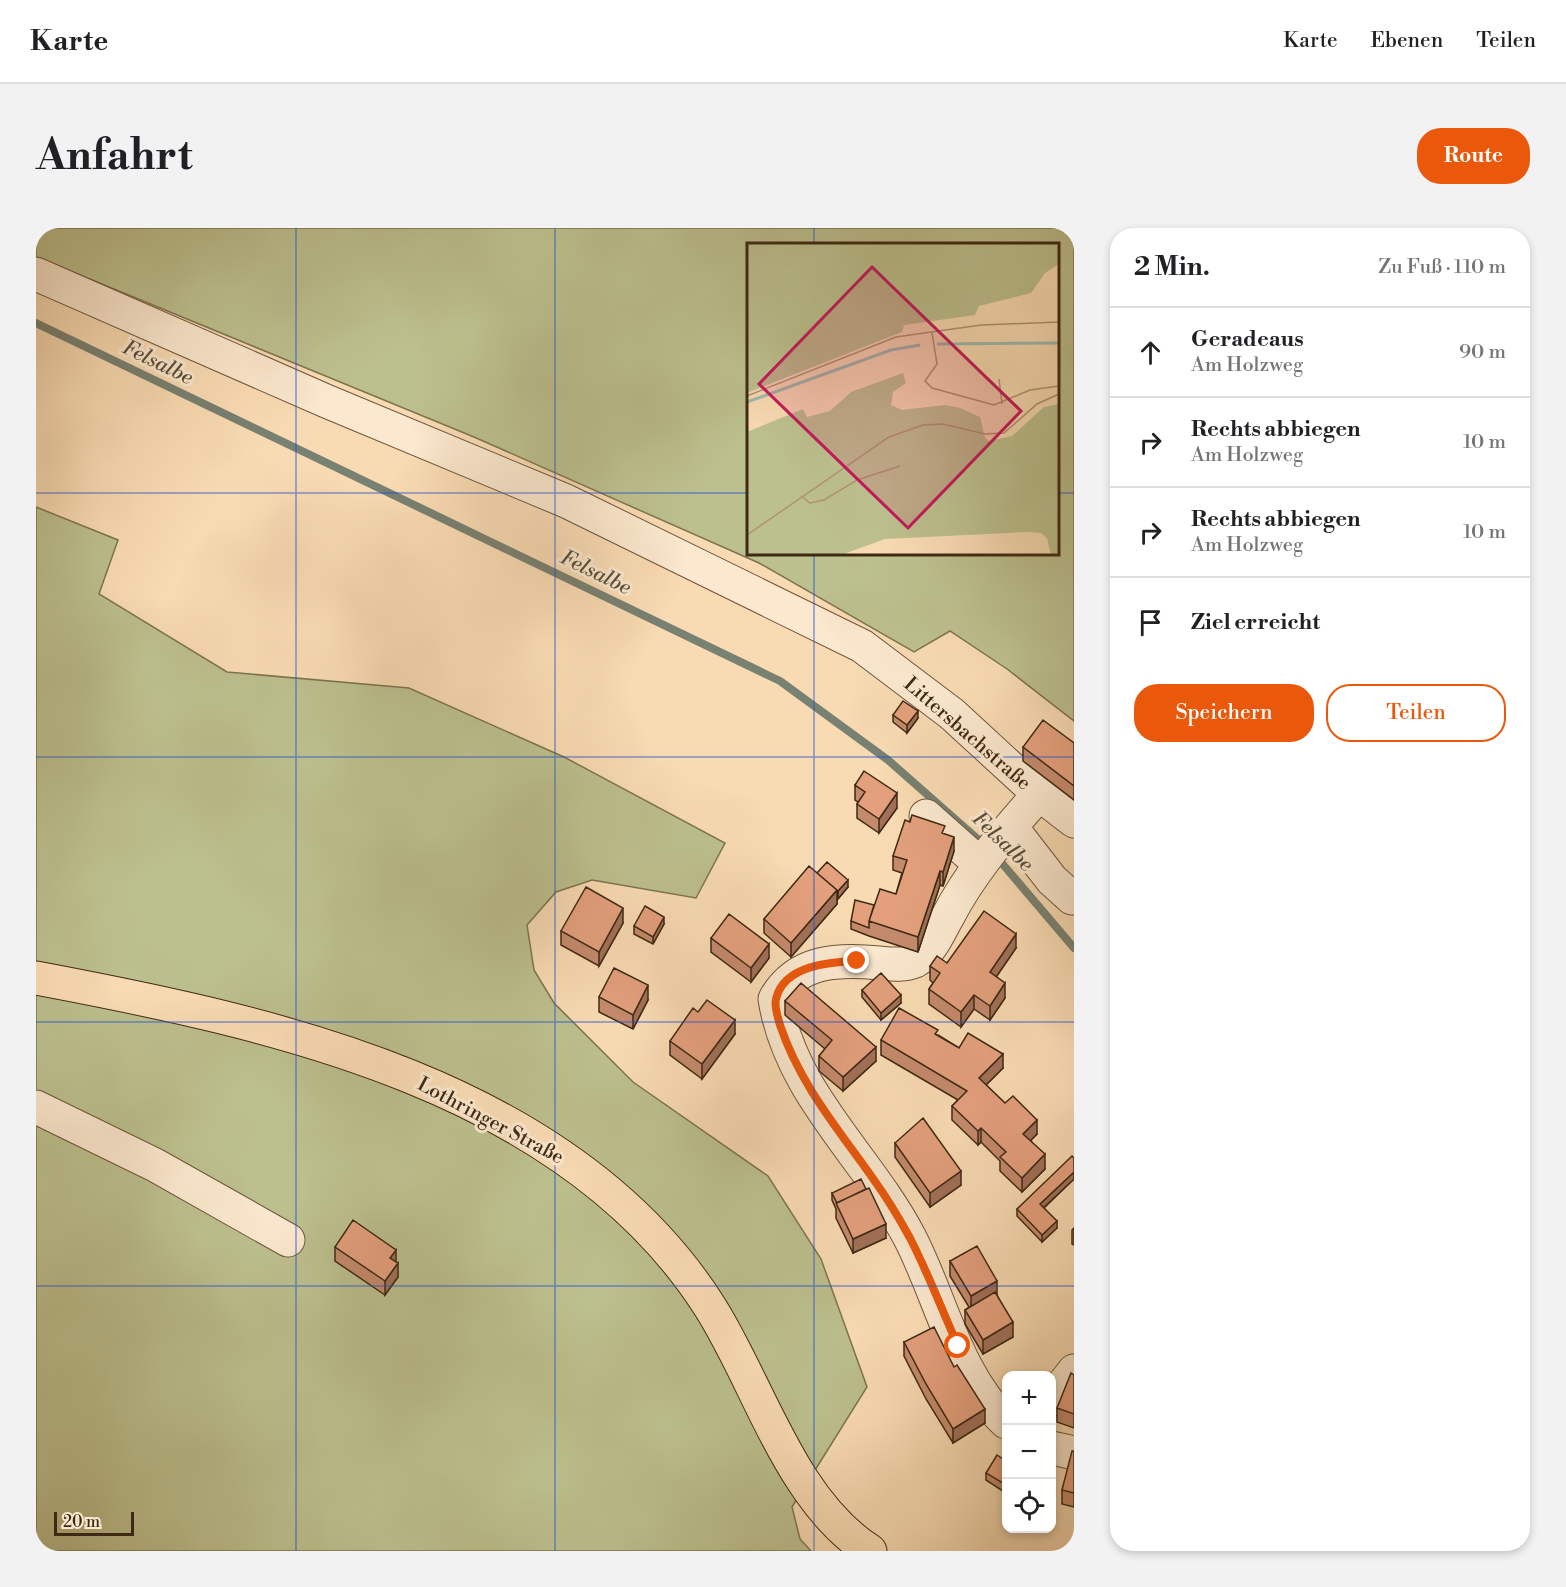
<!DOCTYPE html>
<html lang="de">
<head>
<meta charset="utf-8">
<style>
  body { margin:0; font-family:"Libre Bodoni",serif; background:#f2f2f2; color:#202124 }
  .controls { position:absolute; right:18px; bottom:18px; display:grid; overflow:hidden; border-radius:12px; box-shadow:0 3px 9px #0003 }
  .controls button { width:54px; height:54px; display:grid; place-items:center; padding:0; border:0; border-bottom:2px solid #e0e0e0; background:#fff; color:#202124; font:30px sans-serif }
  .scale { position:absolute; left:18px; bottom:15px; width:80px; box-sizing:border-box; padding-left:6px; border:3px solid #3f2914; border-top:0; font-size:16px; line-height:21px; white-space:nowrap; color:#3f2914; -webkit-text-stroke:4px #fbe8ce; paint-order:stroke }
  .stop { position:absolute; width:18px; height:18px; margin:-14px; border:4px solid #ea580c; border-radius:50%; background:#fff }
  .stop.end { background:#ea580c; border-color:#fff; box-shadow:0 2px 6px #0008 }
  .list { margin:0; padding:0; list-style:none }
  h2 { display:flex; justify-content:space-between; align-items:center; height:78px; margin:0; padding:0 24px; font-size:26px }
  h2 small { font-size:20px; font-weight:400; color:#757577 }
  .list li { display:grid; grid-template-columns:39px 1fr auto; gap:18px; align-items:center; box-sizing:border-box; height:90px; padding:0 24px; border-top:2px solid #e0e0e0 }
  .list b { display:block; font-size:22px; white-space:nowrap }
  .list p { margin:0; font-size:20px; white-space:nowrap; color:#757577 }
  .list em { font-size:20px; font-style:normal; color:#757577 }
  .actions { display:flex; gap:12px; padding:18px 24px }
  .actions a { flex:1; padding:14px 0; border:2px solid #ea580c; border-radius:24px; text-align:center; font-size:21px; color:#ea580c }
  .actions .main { background:#ea580c; color:#fff }
  .icon { flex:none; width:33px; height:33px; fill:none; stroke:currentColor; stroke-width:2; stroke-linecap:round; stroke-linejoin:round }
  .map { position:relative; flex:none; width:1038px; height:1323px; overflow:hidden; border-radius:24px }
  header { display:flex; align-items:center; gap:36px; box-sizing:border-box; height:84px; padding:0 30px; background:#fff; border-bottom:2px solid #e0e0e0 }
  header strong { font-size:28px }
  nav { display:flex; gap:33px; margin-inline-start:auto; font-size:21px }
  .intro { display:flex; align-items:center; justify-content:space-between; box-sizing:border-box; height:144px; padding:0 36px }
  h1 { margin:0; font-size:42px }
  .button { padding:15px 27px; border-radius:24px; background:#ea580c; color:#fff; font-size:21px; font-weight:700 }
  main { display:flex; gap:36px; padding:0 36px }
  aside { flex:1; background:#fff; border-radius:24px; box-shadow:0 3px 9px #0003 }
  .map>svg:first-child { display:block }
  .green { fill:#bcc08e; stroke:#7e7451; stroke-width:1.5; fill-rule:evenodd }
  .lines { fill:none; stroke-linecap:round; stroke-linejoin:round }
  .stream { stroke:#788172; stroke-width:8 }
  .minor-casing { stroke:#6e563c; stroke-width:35 }
  .major-casing { stroke:#3f2914; stroke-width:35 }
  .minor { stroke:#fbe8ce; stroke-width:33 }
  .major { stroke:#f9dbb3; stroke-width:33 }
  .wall { fill:#c48a6c; stroke:#3f2914; stroke-width:1.5 }
  .shaded-wall { fill:#a07058; stroke:#3f2914; stroke-width:1.5 }
  .building { fill:#e4a07d; stroke:#3f2914; stroke-width:1.5 }
  .route { stroke:#ea580c; stroke-width:8 }
  .grid { fill:none; stroke:#1d4ed8; stroke-width:1.5; stroke-opacity:0.55 }
  .labels { text-anchor:middle; stroke-width:6; stroke-linejoin:round; paint-order:stroke }
  .street-label { font-size:20px; fill:#3f2914; stroke:#fbe8ce }
  .water-label { font-size:21px; font-style:italic; fill:#574e3b; stroke:#fbe8ce }
  .inset-river { fill:none; stroke:#9ebbb0; stroke-width:3 }
  .inset-road { fill:none; stroke:#af9473; stroke-width:1.5 }
  .view { fill:#c2185b; fill-opacity:0.15; stroke:#c2185b; stroke-width:3 }
  .inset-edge { fill:none; stroke:#3f2914; stroke-width:3 }
</style>
</head>
<body>
<header>
<strong>Karte</strong>
<nav><a>Karte</a><a>Ebenen</a><a>Teilen</a></nav>
</header>
<div class="intro"><h1>Anfahrt</h1><a class="button">Route</a></div>
<main>
<div class="map">
<svg width="1038" height="1323" viewBox="0 0 1038 1323">
  <rect width="100%" height="100%" fill="#f9dbb3"/>
  <filter id="stains"><feTurbulence type="fractalNoise" baseFrequency=".00333" numOctaves="4"/><feColorMatrix values="0 0 0 0 .2 0 0 0 0 .09 0 0 0 0 .02 0 0 0 .5 -.17"/></filter>
  <radialGradient id="worn" r=".72"><stop offset=".6" stop-color="#630" stop-opacity="0"/><stop offset="1" stop-color="#630" stop-opacity=".3"/></radialGradient>
  <path class="green" d="M0 0H1038V493L971 441 914 403 878 424 723 335 438 209 0 29ZM712 16H1022V326H712Z
    M0 279 82 312 63 366 191 444 373 460 528 529 689 615 660 670 556 652 520 664 491 697 498 742 518 775 597 854 732 948 785 1031 831 1159 756 1279 764 1311 775 1323H0Z"/>
  <g class="lines">
    <path class="stream" d="M0 95 744 453 852 532 945 614
      M959 627 1038 720"/>
    <g class="minor-casing">
      <path id="minor" d="M0 46 290 173 530 273 826 418 916 486 1003 566 1038 593
        M890 588 944 636
        M975 599 1016 652 1036 670
        M0 879 119 937 252 1012
        M1016 1171 1038 1143
        M970 1194C920 1147 905 1070 874 1010 832 929 754 866 739 771 761 732 802 731 843 735 855 736 867 738 879 733 895 724 902 706 911 690 935 643 969 605 1003 566
        M1016 1220 1038 1225"/>
    </g>
    <g class="major-casing">
      <path id="major" d="M0 750C239 795 534 858 674 1079 723 1156 754 1272 834 1323"/>
    </g>
    <use href="#minor" class="minor"/>
    <use href="#major" class="major"/>
  </g>
  <path class="wall" d="M857 487 882 490 871 505 857 494Z
    M1038 515V572L987 533V519Z
    M819 557 861 580 843 605 821 590V576L822 574 819 572Z
    M909 606 918 623 907 658 904 657 882 724 833 708 815 701V693L838 677 860 666 866 645 857 642V628Z
    M781 645 812 659 802 671 801 669V676L755 729 728 705V691Z
    M587 695 563 738 525 717V703Z
    M628 696 617 716 598 706V698Z
    M675 710 733 730 715 754 675 724Z
    M980 720 960 749 969 770 954 792 938 781 925 799 893 776V761L897 755 894 752V738Z
    M826 762 865 775 845 792 826 769Z
    M563 769 612 772 597 801 563 784Z
    M749 773 840 833 807 863 783 843V828L789 821 749 787Z
    M662 784 699 806 666 851 634 827V813Z
    M902 807 923 820 967 840 950 857 1001 906 995 912 1009 941 986 964 964 943V933L945 914 942 917 916 892V878L922 872 845 827V812Z
    M859 915 925 957 894 979 859 929Z
    M1038 930V951L1008 980 1021 1000 1006 1014 981 988V981Z
    M796 965 850 1010 817 1025 800 990V981L796 972Z
    M1038 1000V1017L1036 1016V1002Z
    M299 1019 360 1034 362 1049 349 1067 299 1033Z
    M914 1033 961 1067 977 1109 947 1126 929 1096V1082L933 1079 914 1048Z
    M868 1114 918 1139 949 1195 917 1215 890 1171 868 1128Z
    M1038 1147V1200L1021 1194V1180Z
    M1038 1223V1279L1026 1276V1262Z
    M970 1233V1265L950 1252V1245Z"/>
  <path class="shaded-wall" d="M882 483V490L871 505V497Z
    M861 565V580L843 605V591Z
    M918 609V623L907 658V644Z
    M904 643V657L882 724V709Z
    M812 652V659L802 671V663Z
    M801 662V676L755 729V715Z
    M587 680V695L563 738V724Z
    M628 689V696L617 716V709Z
    M980 706V720L954 758V744Z
    M733 716V730L715 754V740Z
    M969 755V770L954 792V778Z
    M612 757V772L597 801V787Z
    M865 767V775L845 792V785Z
    M938 767V781L925 799V784Z
    M699 792V806L666 851V836Z
    M840 819V833L807 863V849Z
    M967 826V840L943 864V850Z
    M1001 892V906L987 920V906Z
    M945 900V914L942 917V903Z
    M1009 926V941L986 964V950Z
    M925 943V957L894 979V965Z
    M1038 944V951L1004 983V976Z
    M1021 993V1000L1006 1014V1007Z
    M850 996V1010L817 1025V1011Z
    M360 1022V1036L354 1030Z
    M362 1035V1049L349 1067V1053Z
    M961 1053V1067L935 1082V1068Z
    M977 1094V1109L947 1126V1112Z
    M949 1181V1195L917 1215V1201Z"/>
  <path class="building" d="M867 473 882 483 871 497 857 487Z
    M1007 492 1038 515V558L987 519Z
    M828 543 861 565 843 591 821 576 829 564 819 557Z
    M876 587 909 598 906 605 918 609 907 644 904 643 882 709 833 693 844 661 860 666 871 632 857 628 869 592 874 594Z
    M791 634 812 652 802 663 781 645Z
    M773 638 801 662 755 715 728 691Z
    M550 659 587 680 563 724 525 703Z
    M819 672 838 677 833 693V700L815 693Z
    M609 678 628 689 617 709 598 698Z
    M948 683 980 706 954 744 969 755 954 778 938 767 925 784 893 761 904 745 894 738 901 728 911 735Z
    M693 686 733 716 715 740 675 710Z
    M578 740 612 757 597 787 563 769Z
    M845 745 865 767 845 785 826 762Z
    M765 755 840 819 807 849 783 828 796 812 749 773Z
    M671 772 699 792 666 836 634 813 657 780 662 784Z
    M863 780 902 802 899 806 923 820 932 805 967 826 943 850 969 875 977 868 1001 892 987 906 1009 926 986 950 964 929 970 924 945 900 942 903 916 878 931 863 845 812Z
    M887 890 925 943 894 965 859 915Z
    M1036 928 1038 930V944L1004 976 1021 993 1006 1007 981 981Z
    M825 951 830 961 801 975 796 965Z
    M833 960 850 996 817 1011 800 975Z
    M317 992 360 1022 354 1030 362 1035 349 1053 299 1019Z
    M941 1018 961 1053 935 1068 914 1033Z
    M959 1064 977 1094 947 1112 929 1082Z
    M898 1099 918 1139 921 1137 949 1181 917 1201 890 1156 868 1114Z
    M1035 1145 1038 1147V1186L1021 1180Z
    M1036 1223H1038V1265L1026 1262Z
    M961 1227 970 1233V1257L950 1245Z"/>
  <g class="lines">
    <path class="route" d="M821 733C794 734 748 737 740 771 738 778 742 790 744 797 764 857 803 902 838 952 851 970 863 990 874 1010 892 1045 906 1082 922 1118"/>
  </g>
  <path class="grid" d="M260 0V1323M519 0V1323M778 0V16M0 265H712M1022 265H1038M778 326V1323M0 529H1038M0 794H1038M0 1058H1038"/>
  <g class="labels">
    <g class="street-label">
      <text transform="translate(932 505) rotate(41)" y="7">Littersbachstraße</text>
      <text transform="translate(455 892) rotate(28)" y="7">Lothringer Straße</text>
    </g>
    <g class="water-label">
      <text transform="translate(122 134) rotate(26)" y="7">Felsalbe</text>
      <text transform="translate(560 344) rotate(26)" y="7">Felsalbe</text>
      <text transform="translate(967 613) rotate(44)" y="7">Felsalbe</text>
    </g>
  </g>
  <g transform="translate(711 15)">
    <rect width="312" height="312" fill="#f9dbb3"/>
    <path d="M0 0H312V21L298 30 284 50 232 63 228 72 157 82 155 89 0 150ZM156 130 159 140 146 149 144 162 155 167 198 162 213 165 233 174 238 195 242 198 265 193 297 164 312 161V312H304L300 295 294 290 280 289 138 296 94 312H0V189L56 166 60 174 83 168 104 149Z" fill="#bcc08e"/>
    <path class="inset-river" d="M190 101 312 100M0 159 144 107 173 102"/>
    <path class="inset-road" d="M185 90 190 121 178 138 185 145 247 162 283 147 312 143M252 136 255 161M0 153 149 94 234 82 312 79M54 253 63 260 77 257 110 237 153 223M0 292 142 194 176 182 196 181 238 191 257 190 290 161 312 151"/>
    <path class="view" d="M125 24 274 168 161 285 12 141Z"/>
    <rect width="312" height="312" class="inset-edge"/>
  </g>
  <rect width="100%" height="100%" filter="url(#stains)"/>
  <rect width="100%" height="100%" fill="url(#worn)"/>
</svg>
<div class="controls">
<button>+</button>
<button>−</button>
<button><svg class="icon" aria-label="locate" viewBox="0 0 24 24"><circle cx="12" cy="12" r="6"/><path d="M12 2v4M12 18v4M2 12h4M18 12h4"/></svg></button>
</div>
<div class="scale">20 m</div>
<div class="stop" style="left:922px;top:1118px"></div>
<div class="stop end" style="left:821px;top:733px"></div>
</div>
<aside>
<h2>2 Min.<small>Zu Fuß · 110 m</small></h2>
<ul class="list">
<li><svg class="icon" aria-label="ahead" viewBox="0 0 24 24"><path d="M12 20V5M6 11l6-6 6 6"/></svg><div><b>Geradeaus</b><p>Am Holzweg</p></div><em>90 m</em></li>
<li><svg class="icon" aria-label="right" viewBox="0 0 24 24"><path d="M7 20v-9h11M14 6l5 5-5 5"/></svg><div><b>Rechts abbiegen</b><p>Am Holzweg</p></div><em>10 m</em></li>
<li><svg class="icon" aria-label="right" viewBox="0 0 24 24"><path d="M7 20v-9h11M14 6l5 5-5 5"/></svg><div><b>Rechts abbiegen</b><p>Am Holzweg</p></div><em>10 m</em></li>
<li><svg class="icon" aria-label="arrive" viewBox="0 0 24 24"><path d="M6 21V4h12l-3 4 3 4H6"/></svg><div><b>Ziel erreicht</b></div></li>
</ul>
<div class="actions"><a class="main">Speichern</a><a>Teilen</a></div>
</aside>
</main>
</body>
</html>
